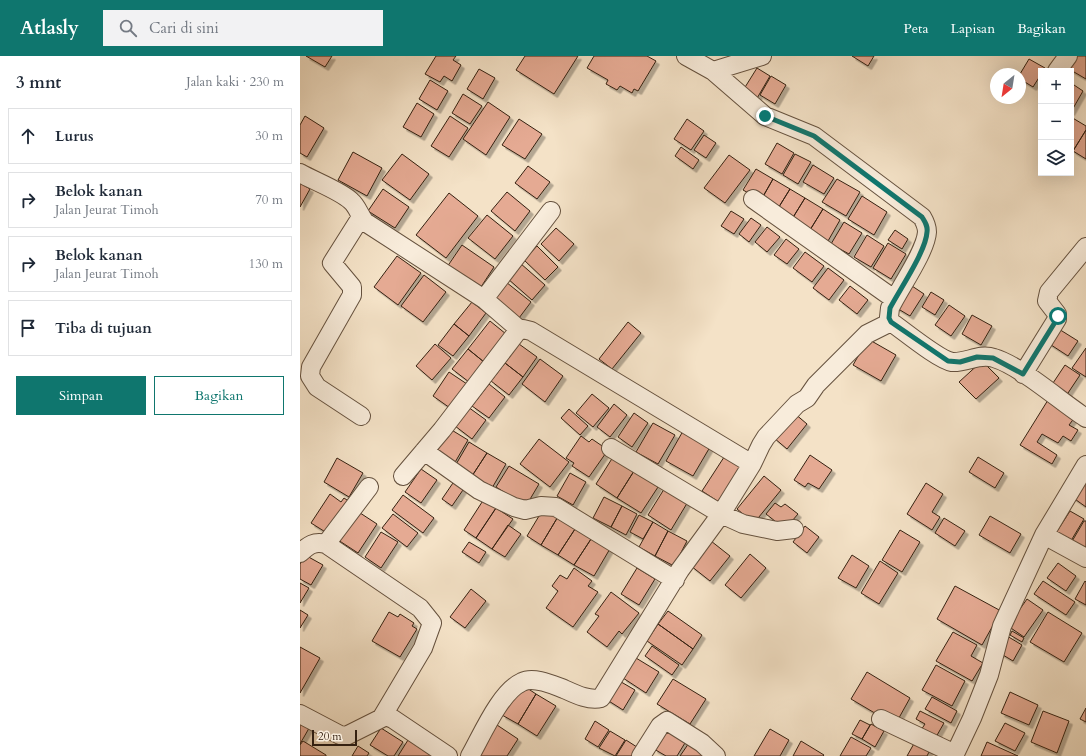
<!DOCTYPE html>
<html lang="id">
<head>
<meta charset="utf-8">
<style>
  body { margin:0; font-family:Cardo,serif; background:#f2f2f3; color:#1f2937 }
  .controls { position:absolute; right:12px; top:12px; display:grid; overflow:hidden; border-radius:0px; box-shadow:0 4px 16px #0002 }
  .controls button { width:36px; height:36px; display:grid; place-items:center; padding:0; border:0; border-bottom:1px solid #e0e1e3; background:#fff; color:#1f2937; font:20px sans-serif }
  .compass { position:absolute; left:690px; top:12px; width:36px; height:36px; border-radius:50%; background:#fff; box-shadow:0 4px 16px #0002; rotate:210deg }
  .scale { position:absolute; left:12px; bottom:10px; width:45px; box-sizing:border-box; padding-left:4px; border:2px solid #352111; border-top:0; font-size:11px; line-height:14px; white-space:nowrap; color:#352111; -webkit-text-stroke:3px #f8ecdb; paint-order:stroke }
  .stop { position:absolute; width:12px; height:12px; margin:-9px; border:3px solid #0f766e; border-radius:50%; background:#fff }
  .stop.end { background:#0f766e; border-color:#fff; box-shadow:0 1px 4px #0008 }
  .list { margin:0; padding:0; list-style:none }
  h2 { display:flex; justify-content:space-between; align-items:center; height:52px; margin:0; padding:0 16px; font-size:17px }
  h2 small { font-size:13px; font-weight:400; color:#747a83 }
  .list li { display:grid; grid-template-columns:26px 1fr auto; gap:12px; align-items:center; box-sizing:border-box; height:56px; margin:0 8px 8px; padding:0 8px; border:1px solid #e0e1e3; border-radius:0px }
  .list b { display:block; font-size:15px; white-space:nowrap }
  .list p { margin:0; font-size:13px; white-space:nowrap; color:#747a83 }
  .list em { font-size:13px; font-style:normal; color:#747a83 }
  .actions { display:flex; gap:8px; padding:12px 16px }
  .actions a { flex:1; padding:9px 0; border:1px solid #0f766e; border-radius:0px; text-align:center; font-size:14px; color:#0f766e }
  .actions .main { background:#0f766e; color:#fff }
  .icon { flex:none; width:22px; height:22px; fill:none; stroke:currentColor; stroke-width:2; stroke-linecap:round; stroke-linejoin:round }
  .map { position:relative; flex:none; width:786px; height:700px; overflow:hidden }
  header { display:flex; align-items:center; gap:24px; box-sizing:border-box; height:56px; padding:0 20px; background:#0f766e; color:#fff }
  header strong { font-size:19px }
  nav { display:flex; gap:22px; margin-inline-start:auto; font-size:14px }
  .search { width:280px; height:36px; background:#f2f2f3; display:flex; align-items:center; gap:10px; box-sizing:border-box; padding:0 14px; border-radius:0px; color:#747a83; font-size:15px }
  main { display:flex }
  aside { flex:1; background:#fff }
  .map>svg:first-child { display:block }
  .building { fill:#e5aa93; stroke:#352111; filter:url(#shadow) }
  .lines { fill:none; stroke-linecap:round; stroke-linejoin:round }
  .minor-casing { stroke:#65513e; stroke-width:20 }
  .minor { stroke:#f8ecdb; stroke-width:18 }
  .route { stroke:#0f766e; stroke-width:5 }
</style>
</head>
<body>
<header>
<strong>Atlasly</strong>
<div class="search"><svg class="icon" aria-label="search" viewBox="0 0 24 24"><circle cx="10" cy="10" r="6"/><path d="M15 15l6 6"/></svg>Cari di sini</div>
<nav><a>Peta</a><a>Lapisan</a><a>Bagikan</a></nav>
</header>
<main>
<aside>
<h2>3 mnt<small>Jalan kaki · 230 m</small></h2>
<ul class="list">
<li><svg class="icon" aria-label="ahead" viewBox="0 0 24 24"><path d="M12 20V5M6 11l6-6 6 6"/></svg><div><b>Lurus</b></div><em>30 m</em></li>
<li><svg class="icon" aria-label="right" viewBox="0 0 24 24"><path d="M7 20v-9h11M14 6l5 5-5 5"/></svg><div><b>Belok kanan</b><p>Jalan Jeurat Timoh</p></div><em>70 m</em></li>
<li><svg class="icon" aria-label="right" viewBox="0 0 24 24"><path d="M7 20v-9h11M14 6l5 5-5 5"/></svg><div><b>Belok kanan</b><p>Jalan Jeurat Timoh</p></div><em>130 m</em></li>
<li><svg class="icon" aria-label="arrive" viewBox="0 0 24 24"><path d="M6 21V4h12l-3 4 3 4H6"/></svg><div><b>Tiba di tujuan</b></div></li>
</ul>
<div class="actions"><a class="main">Simpan</a><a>Bagikan</a></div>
</aside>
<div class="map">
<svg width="786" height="700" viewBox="0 0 786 700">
  <defs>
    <filter id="shadow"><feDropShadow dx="3.5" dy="3.5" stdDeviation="0" flood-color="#0004"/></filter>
  </defs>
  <rect width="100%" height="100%" fill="#f4e2c7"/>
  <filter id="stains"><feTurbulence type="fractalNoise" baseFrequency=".005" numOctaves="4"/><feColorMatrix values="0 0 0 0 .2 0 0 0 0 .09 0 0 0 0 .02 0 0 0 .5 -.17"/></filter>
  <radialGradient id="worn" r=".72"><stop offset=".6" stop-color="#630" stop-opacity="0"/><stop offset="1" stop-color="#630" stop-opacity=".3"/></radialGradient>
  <path class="building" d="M6 0H32L25 11Z
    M136 0H156L153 4 161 9 152 25 144 20 140 26 125 18Z
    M225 0H278L254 38 216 14Z
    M294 0H347L356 5 338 35 334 33 332 37 320 30 317 34 306 28 308 24 287 12Z
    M552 0H574L568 10Z
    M777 0H786V23L769 13Z
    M729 3 745 12 733 31 720 23V18Z
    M457 12 470 20 456 44 442 36Z
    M179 13 195 22 183 43 167 33Z
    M471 20 486 29 475 48 460 39Z
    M130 24 148 35 137 54 119 43Z
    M771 27 783 35 771 56Z
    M163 38 182 50 170 68 152 57Z
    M188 46 210 61 186 99 163 83Z
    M117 47 134 58 121 81 103 71Z
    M5 60 24 72 7 101 0 97V69Z
    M150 60 168 72 149 101 131 90Z
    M771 61 786 70V74L773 95 771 93Z
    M219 63 242 78 225 103 202 89Z
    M387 63 404 75 391 94 374 83Z
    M786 74V103L773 95Z
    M404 79 416 87 406 102 394 94Z
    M477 87 494 97 482 118 465 108Z
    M381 91 399 104 393 113 375 100Z
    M53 96 82 112 67 140 38 124Z
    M102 98 129 118 110 144 82 124Z
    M495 98 511 106 498 128 483 119Z
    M429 99 450 114 425 147 404 132Z
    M513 109 534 122 524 138 503 126Z
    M228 110 250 126 237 143 215 127Z
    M456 113 473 123 461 144 443 134Z
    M473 123 490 133 477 154 461 144Z
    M537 123 560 136 546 160 522 146Z
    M0 127 10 133 0 151Z
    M83 133 109 151 95 172 68 155Z
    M490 133 505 142 492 163 477 154Z
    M207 136 230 155 215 175 191 155Z
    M149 137 178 160 146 202 116 179Z
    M562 140 587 156 574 179 548 163Z
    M505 142 523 153 510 174 492 163Z
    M523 153 540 164 528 185 510 174Z
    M431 155 444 163 434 178 421 170Z
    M187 159 213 180 195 203 168 182Z
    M451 162 461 169 449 186 439 178Z
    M544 166 562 177 549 198 531 188Z
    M467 171 480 181 467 196 455 186Z
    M256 172 274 188 259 205 241 188Z
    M595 174 608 183 602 193 588 184Z
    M567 179 584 190 571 211 554 201Z
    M486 183 499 193 487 208 474 199Z
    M588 187 606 198 591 223 573 212Z
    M162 189 194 211 179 234 147 211Z
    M237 190 258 211 245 224 224 204Z
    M505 196 524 210 512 226 493 212Z
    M97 200 121 217 98 249 74 231Z
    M220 207 245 229 232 244 207 222Z
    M528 212 544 224 529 244 513 232Z
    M124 219 146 236 123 266 101 250Z
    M206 226 231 246 219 262 194 242Z
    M609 228 624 238 610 260 595 251Z
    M550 230 568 244 557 258 539 244Z
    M631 236 644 244 635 259 622 251Z
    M172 246 186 257 169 280 154 268Z
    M649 249 665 260 651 280 635 269Z
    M672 259 692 270 681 289 662 278Z
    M190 265 206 278 184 306 168 293Z
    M328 266 341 277 312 313 299 303Z
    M154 268 169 280 153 300 138 289Z
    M754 270 778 285 768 300 745 285Z
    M568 283 596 299 581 325 553 309Z
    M135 288 151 302 132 324 116 310Z
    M219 288 237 301 223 321 205 307Z
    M786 292V321L772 312Z
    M168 293 184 306 169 326 152 313Z
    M240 303 263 320 245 346 222 328Z
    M682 305 699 322 676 343 659 326Z
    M205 307 223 321 209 339 191 325Z
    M765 309 780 319 766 340 751 330Z
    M149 316 167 328 150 352 133 340Z
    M189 328 205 341 189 362 172 350Z
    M292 338 309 352 293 371 276 357Z
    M748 344 775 361 769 369 778 374 771 385 763 380 758 387 742 378 737 386 757 399 752 408 720 389Z
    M314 348 327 359 310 381 297 371Z
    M168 351 186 364 172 383 155 370Z
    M269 353 288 370 280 379 261 362Z
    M334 357 348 367 332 391 318 381Z
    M494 357 507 368 487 393 474 382Z
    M353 367 375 379 358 408 336 396Z
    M150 373 168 384 154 408 136 397Z
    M383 375 410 391 393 420 366 405Z
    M281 380 289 386 292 383 308 394 289 421 272 410 274 407 266 402Z
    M239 383 269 406 250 431 220 408Z
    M169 386 187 397 172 420 155 410Z
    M428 395 447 408 422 448 402 435Z
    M187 397 206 408 192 432 172 420Z
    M510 399 532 414 519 433 508 427 505 431 494 424Z
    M313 401 334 415 317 442 296 428Z
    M678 401 704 417 695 432 669 416Z
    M37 402 63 417 49 441 24 426Z
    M209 410 239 428 226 450 196 431Z
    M121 413 137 424 121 447 105 436Z
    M334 415 358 431 341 457 317 442Z
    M270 417 286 426 273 449 257 440Z
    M464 420 481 434 454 467 437 453Z
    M786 420V451L772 441Z
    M155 424 165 431 152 450 142 443Z
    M626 427 643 438 632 456 640 461 632 474 607 458Z
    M366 430 389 444 371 474 348 459Z
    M30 438 41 446 44 442 53 448 27 477 11 467Z
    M103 439 134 462 123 477 92 454Z
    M304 441 322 450 311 471 293 462Z
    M184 443 196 452 176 482 164 474Z
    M475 447 481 451 485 448 498 458 485 473 466 458Z
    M245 450 259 459 241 489 227 480Z
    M322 450 337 458 326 479 311 471Z
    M196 452 213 463 192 493 176 482Z
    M54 453 77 468 58 497 35 482Z
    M770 455 784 463 769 488 754 480Z
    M93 458 118 477 107 491 82 472Z
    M259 459 277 470 258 499 241 489Z
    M339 459 353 466 343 483 330 476Z
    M690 460 721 478 710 497 679 479Z
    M644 462 665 475 655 490 635 477Z
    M784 465H786V490L783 495 771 487Z
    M353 466 368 475 355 500 339 491Z
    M208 469 221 478 205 501 192 493Z
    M277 470 293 480 274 509 258 499Z
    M505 470 519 481 507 497 493 486Z
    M600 474 620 486 602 516 582 504Z
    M368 475 387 485 374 510 355 500Z
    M81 476 98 486 81 512 65 501Z
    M293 480 311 491 294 520 274 509Z
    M411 485 430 500 410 525 391 510Z
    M169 486 186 496 179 507 162 496Z
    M450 498 466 512 441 542 425 529Z
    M5 499 23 509 11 529 0 523V508Z
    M552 499 569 510 556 532 538 522Z
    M580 505 598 517 579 548 561 537Z
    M758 507 776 520 766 535 747 522Z
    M274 512 292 525 288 530 298 536 273 571 246 552 258 535 252 530 260 519 267 523Z
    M337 512 355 523 339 549 321 538Z
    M743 525 775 546 766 559 734 538Z
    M785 525 786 526V549L775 543Z
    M0 527 9 532 0 547Z
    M655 530 701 555 682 589 637 563Z
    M171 533 186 545 165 572 150 561Z
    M311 536 339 557 322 578 319 575 307 591 287 576 299 560 295 558Z
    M727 543 743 554 724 581 708 570Z
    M0 554 8 559 0 572Z
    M368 555 402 579 393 593 358 568Z
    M89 556 98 561 100 558 114 567 112 570 117 573 100 601 72 585Z
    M748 556 782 577 764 606 730 586Z
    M358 568 393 593 382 609 347 585Z
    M712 575 724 582 722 586 710 579Z
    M653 576 677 589 671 600 683 607 672 625 636 605Z
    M707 580 722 589 713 605 698 596Z
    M352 590 379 609 372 619 345 600Z
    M0 591 20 602 0 637Z
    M336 602 359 616 346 637 323 622Z
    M636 609 665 625 652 650 622 634Z
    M567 616 610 642 595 669 551 643Z
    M316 623 335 634 323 654 304 642Z
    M373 623 406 643 390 668 357 648Z
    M221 628 236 638 218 668 202 659Z
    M710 636 738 649 729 669 701 657Z
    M236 638 256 650 237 680 218 668Z
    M632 641 657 655 651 667 625 653Z
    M786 652V666L780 663Z
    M620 655 644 667 636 681 621 674 625 668 616 663Z
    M743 655 769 665 757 697 731 686Z
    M0 660 12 667 0 688Z
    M560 664 570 669 562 683 552 678Z
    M295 665 309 674 298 691 285 683Z
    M194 667 218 683 207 700H173Z
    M705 667 725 677 715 695 695 685Z
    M571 668 584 675 575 691 562 683Z
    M369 669 388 682 377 700H366L354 693Z
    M81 672 103 686 94 700H88L70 689Z
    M470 673 489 684 480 700H454Z
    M310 675 325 684 315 700 299 692Z
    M551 681 571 692 566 700H540Z
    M108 684 133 700H98Z
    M326 684 340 693 335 700H316Z
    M616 684 631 692 627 700H607Z
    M3 685 26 699V700H0V689Z
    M501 685 524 699 523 700H493Z
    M687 686 718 700H681Z
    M389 687 404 698 403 700H380Z
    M58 690 69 697 67 700H52Z"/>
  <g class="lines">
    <g class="minor-casing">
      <path id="minor" d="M386 0 413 15 465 60 514 80 622 161C625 166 627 170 627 176 626 195 599 233 590 252L589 261 591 266C604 275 639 304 652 306 667 307 679 297 694 302 721 310 761 346 786 362
        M413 15 462 0
        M757 15 768 0
        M0 117C14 125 41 135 51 145 58 151 59 159 65 166L184 243 220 274
        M453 143 594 243
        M61 161 32 207 52 231V239L11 311 10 320 17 331 61 360
        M184 243 251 155
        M723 318 757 263V258L747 245 749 236 786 191
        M311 392 421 458 443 468 477 475 494 473
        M124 395 179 434 214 451 225 454 241 450 256 451 375 524
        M103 420 142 374 217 276 223 273 231 275 452 408
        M69 431 26 488 120 552 132 567 123 592 82 661
        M744 479 786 502
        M0 497C9 489 14 485 26 488
        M0 658 40 679 46 680 86 660 93 663 148 700
        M581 663 655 698
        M170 700C182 679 200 636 222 626 234 620 253 629 264 633 275 638 289 645 301 642L380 514 421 458 452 408 461 389 466 381 497 348 507 342 516 329 567 278 591 266
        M341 700 360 670 367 665 402 687 416 700
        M654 700 672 662 689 619 702 570 744 479 786 409"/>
    </g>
    <use href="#minor" class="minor"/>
  </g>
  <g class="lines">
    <path class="route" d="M465 60 514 80 622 161C625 166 628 170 627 176 626 195 600 233 590 252L589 262 591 266 648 305 660 306 677 301 693 302 723 318 757 263 758 260"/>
  </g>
  <rect width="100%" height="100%" filter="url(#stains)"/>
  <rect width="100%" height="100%" fill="url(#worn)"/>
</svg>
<div class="controls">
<button>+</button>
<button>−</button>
<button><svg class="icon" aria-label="layers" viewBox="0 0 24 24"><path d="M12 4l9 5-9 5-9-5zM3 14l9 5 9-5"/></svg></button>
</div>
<svg class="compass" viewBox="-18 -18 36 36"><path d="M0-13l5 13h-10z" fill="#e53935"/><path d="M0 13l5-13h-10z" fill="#747a83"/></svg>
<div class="scale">20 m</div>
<div class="stop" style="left:758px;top:260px"></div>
<div class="stop end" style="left:465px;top:60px"></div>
</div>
</main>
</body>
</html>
